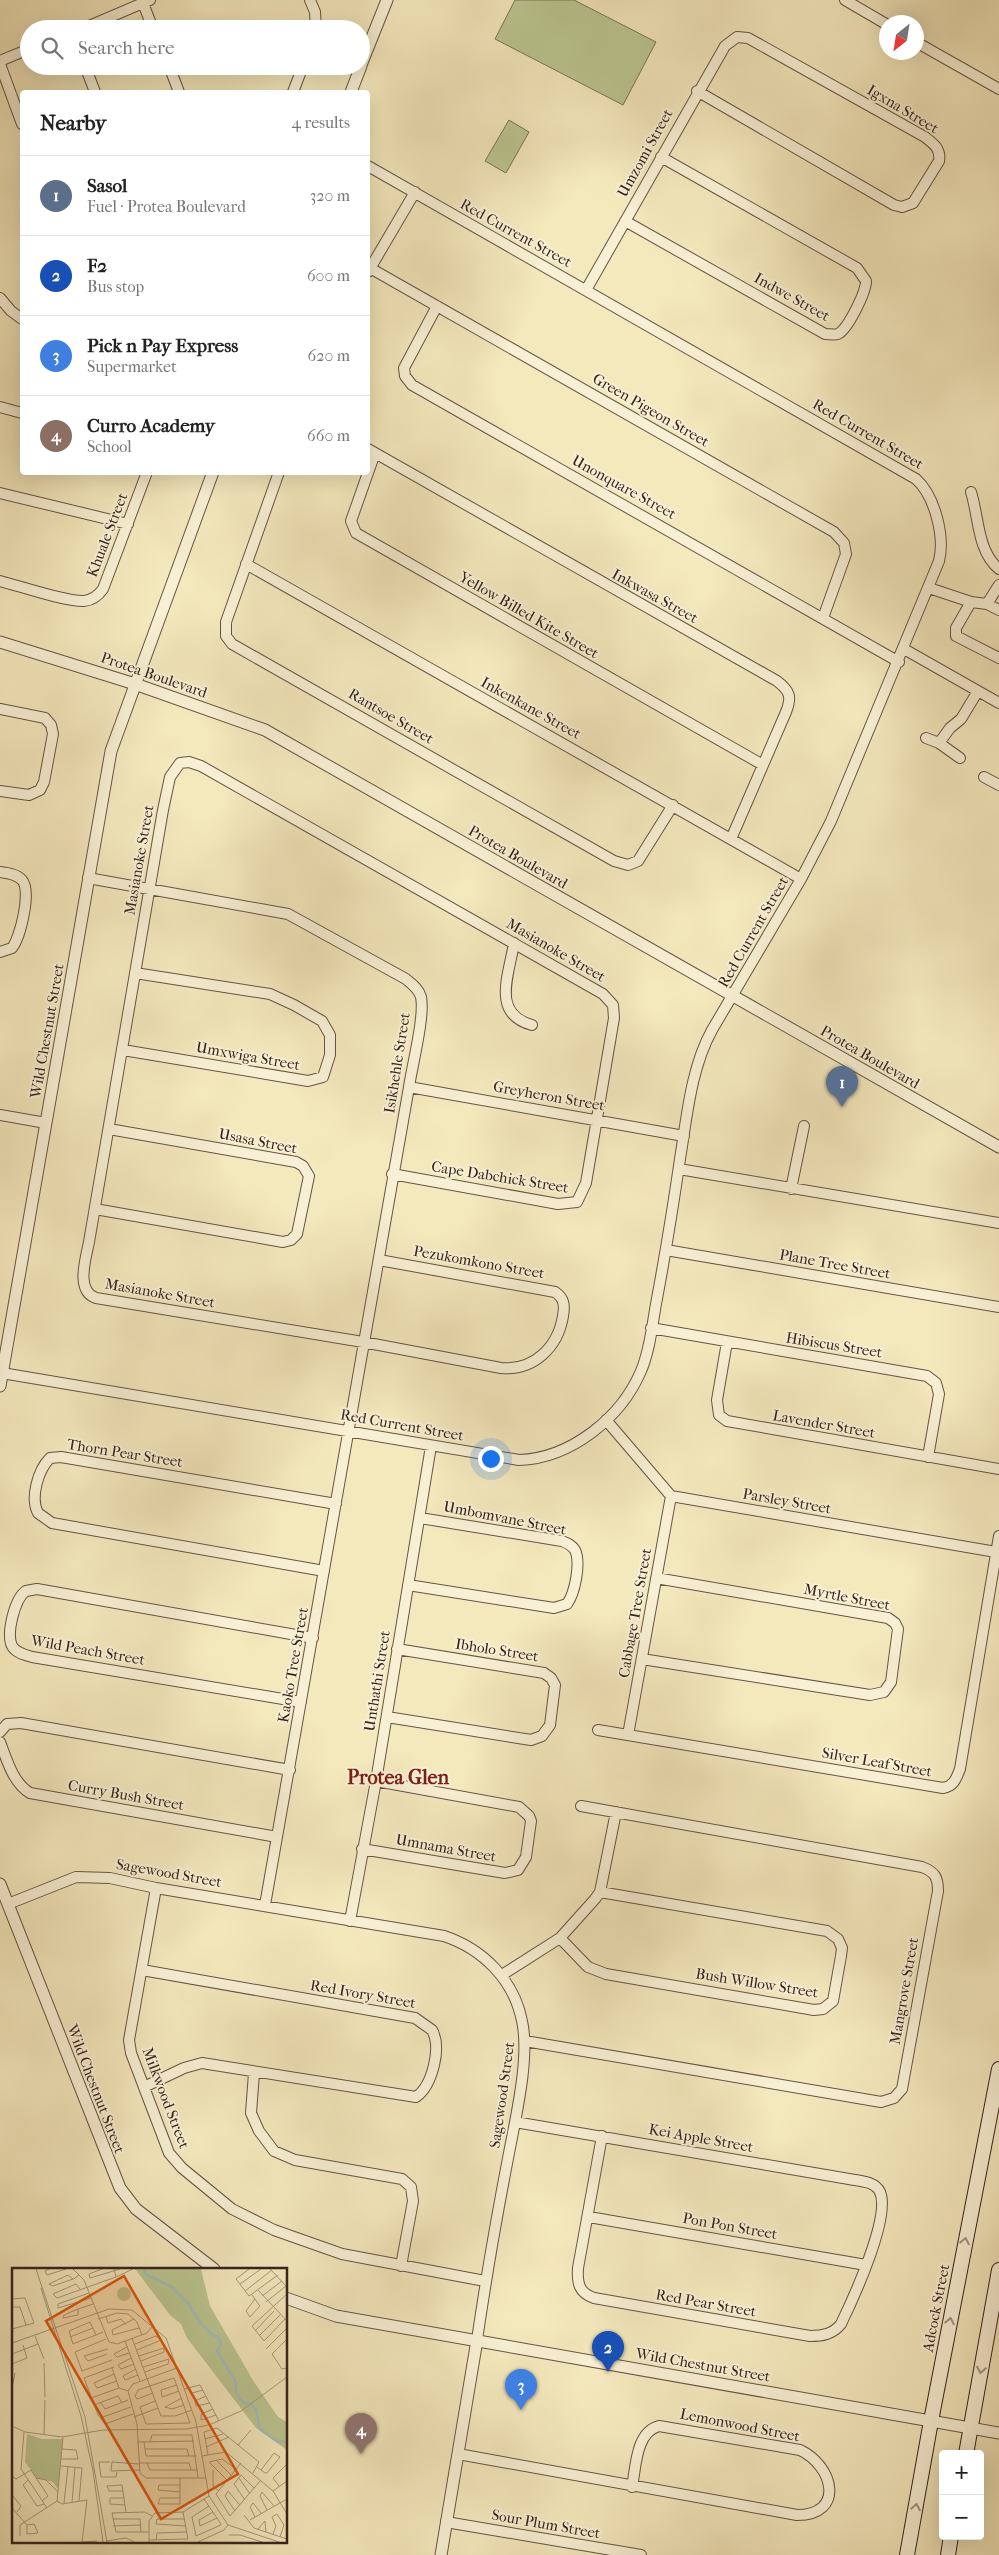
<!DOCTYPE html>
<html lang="en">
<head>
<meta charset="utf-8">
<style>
  body { margin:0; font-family:"IM FELL French Canon",serif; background:#f2f2f2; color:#222 }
  .controls { position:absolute; right:15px; bottom:15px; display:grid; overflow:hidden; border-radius:5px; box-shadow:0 5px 20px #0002 }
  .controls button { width:45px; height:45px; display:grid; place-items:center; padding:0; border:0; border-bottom:1px solid #e0e0e0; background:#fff; color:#222; font:25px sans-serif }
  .compass { position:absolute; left:879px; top:15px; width:45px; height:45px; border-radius:50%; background:#fff; box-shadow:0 5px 20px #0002; rotate:210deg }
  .you { position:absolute; left:490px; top:1458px; width:18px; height:18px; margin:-12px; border:4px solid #fff; border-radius:50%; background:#1a73e8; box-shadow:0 0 0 8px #1a73e833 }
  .badge { display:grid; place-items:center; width:32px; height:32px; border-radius:50%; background:#7c3aed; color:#fff; font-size:16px; font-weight:700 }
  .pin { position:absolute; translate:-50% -41px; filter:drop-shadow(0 1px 2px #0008) }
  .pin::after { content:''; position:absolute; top:26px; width:18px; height:15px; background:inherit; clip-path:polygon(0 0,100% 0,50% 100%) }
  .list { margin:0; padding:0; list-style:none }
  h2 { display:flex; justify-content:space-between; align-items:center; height:65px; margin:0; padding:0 20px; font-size:21px }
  h2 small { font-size:16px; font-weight:400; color:#767676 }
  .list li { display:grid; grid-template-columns:32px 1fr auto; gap:15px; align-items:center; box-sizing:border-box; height:80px; padding:0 20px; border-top:1px solid #e0e0e0 }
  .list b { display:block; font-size:19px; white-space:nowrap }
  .list p { margin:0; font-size:16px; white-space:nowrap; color:#767676 }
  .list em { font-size:16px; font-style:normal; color:#767676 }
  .icon { flex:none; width:28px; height:28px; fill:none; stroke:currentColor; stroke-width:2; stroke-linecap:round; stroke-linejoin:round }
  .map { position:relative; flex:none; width:999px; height:2555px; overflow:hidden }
  .search { position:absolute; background:#fff; box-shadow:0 5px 20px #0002; left:20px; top:20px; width:350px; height:55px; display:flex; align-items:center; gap:12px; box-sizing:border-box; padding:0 18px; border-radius:28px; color:#767676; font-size:19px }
  .panel { position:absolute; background:#fff; box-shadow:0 5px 20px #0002; left:20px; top:90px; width:350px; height:385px; border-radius:5px }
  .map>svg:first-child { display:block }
  .green { fill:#bbc691; stroke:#787456 }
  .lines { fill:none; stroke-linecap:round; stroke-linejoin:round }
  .minor-casing { stroke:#655444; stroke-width:12 }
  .tertiary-casing { stroke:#655444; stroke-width:13 }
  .secondary-casing { stroke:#35221c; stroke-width:16 }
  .minor { stroke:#f8f0d4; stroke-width:10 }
  .tertiary { stroke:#f8f0d4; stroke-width:11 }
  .secondary { stroke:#f8f0d4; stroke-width:14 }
  .oneway { stroke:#a09381 }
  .labels { text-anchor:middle; stroke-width:4; stroke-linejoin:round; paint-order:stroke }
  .street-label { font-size:15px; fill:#35221c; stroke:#f8f0d4 }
  .district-label { font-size:20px; font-weight:bold; fill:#7a1f14; stroke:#f8f0d4 }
  .inset-river { fill:none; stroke:#a2bdbc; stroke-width:2.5 }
  .inset-road { fill:none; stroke:#a8997d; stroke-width:1 }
  .view { fill:#df560d; fill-opacity:0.15; stroke:#df560d; stroke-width:2.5 }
  .inset-edge { fill:none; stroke:#35221c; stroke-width:2.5 }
</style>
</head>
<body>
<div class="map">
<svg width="999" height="2555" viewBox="0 0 999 2555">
  <rect width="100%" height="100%" fill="#f4e8bd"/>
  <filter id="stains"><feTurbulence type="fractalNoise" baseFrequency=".004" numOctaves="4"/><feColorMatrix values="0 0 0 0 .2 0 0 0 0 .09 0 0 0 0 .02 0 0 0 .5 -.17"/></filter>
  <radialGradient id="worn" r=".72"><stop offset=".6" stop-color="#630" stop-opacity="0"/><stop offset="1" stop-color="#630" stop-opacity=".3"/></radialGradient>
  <path class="green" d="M515 0H574L656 42 623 105 495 39Z
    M509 120 529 132 506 173 485 161Z"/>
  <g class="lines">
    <g class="minor-casing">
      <path id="minor" d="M310 0 315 12 316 29
        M845 0 886 24
        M143 3 153 29
        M82 29 150 0
        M916 42 999 89
        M0 61 29 49
        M0 64 22 124
        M85 66 95 92
        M169 66 179 92
        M293 92 303 66
        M625 221 825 334C830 334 834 335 838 334 848 329 866 292 866 281L857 268 661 157
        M370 268 834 532 844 543 846 554 823 618
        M368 272 415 192
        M586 290 725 46 737 37 748 38 925 137C934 144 941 149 939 161L913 203 902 207 894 205 697 91
        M0 298 11 311 22 319
        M437 306 404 368 405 376 412 385 899 662
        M0 407 22 413
        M368 449 777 681C790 691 792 697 786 712L731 839
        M375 453 351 521 356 533 763 765
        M279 472 226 622V636L232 644 614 861 628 865 638 861 673 805
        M971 492C979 517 977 551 999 569
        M0 493 128 524
        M246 564 801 879
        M0 581C20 586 66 602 84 601 93 600 98 596 103 589L147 472
        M929 588 971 602 987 604 999 610
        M971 602 956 628V636L999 658
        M987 604 999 585
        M904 649 999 703
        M0 709 45 718 51 725 53 734 44 782 40 790 29 795 0 791
        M926 738 939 743 960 758
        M939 743 950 728 961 719 978 691
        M984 777 999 785
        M0 872C7 873 17 874 22 880 32 891 20 938 12 948L0 952
        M88 878 288 914 406 979C412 984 419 989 421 997 425 1016 412 1066 409 1087L265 1905
        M514 943C509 975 491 1014 532 1025
        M123 1050 308 1081 323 1077 330 1055V1035L322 1021 294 1005 270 994 135 973
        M409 1087 684 1136
        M0 1115 46 1123
        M679 1169 999 1223
        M791 1189 804 1126
        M95 1209 283 1242 291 1240 297 1234 309 1176 303 1166 296 1162 109 1129
        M666 1250 999 1307
        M379 1260 555 1292C564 1298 565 1305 563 1316 558 1347 534 1371 501 1368L363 1342 96 1298C75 1291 86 1258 89 1242L163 810 170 777 180 763 189 762 201 766 603 994 613 1005 614 1018 586 1183 577 1202 558 1204 392 1174
        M651 1328 927 1376 936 1383 939 1394 928 1457
        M727 1342 717 1400 719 1415 727 1421 999 1469
        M2 1373 519 1460C571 1458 621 1418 641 1371 650 1350 652 1326 656 1304 665 1256 673 1207 680 1159 687 1116 691 1068 712 1030L801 879 831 821 939 561C945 537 935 496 916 479L368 166
        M606 1420 671 1496 996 1552
        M324 1571 52 1523 38 1513C30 1498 38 1470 50 1458L61 1457 336 1504
        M408 1585 554 1608 567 1604C575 1593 581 1563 575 1550 572 1545 567 1543 562 1541L420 1518
        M642 1659 870 1695 884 1692 891 1682 898 1629 895 1623 888 1618 656 1578
        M301 1702 32 1657C25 1655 16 1653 12 1646 6 1633 15 1598 26 1591L37 1589 313 1638
        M387 1717 531 1740 542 1736 550 1725 555 1685 551 1678 544 1673 397 1649
        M598 1730 943 1788C954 1786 956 1779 960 1769L999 1536
        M0 1732 7 1724 21 1723 290 1770
        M628 1735 671 1496
        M0 1742C7 1760 13 1783 30 1793L277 1837
        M362 1849 505 1873 518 1870 526 1857 531 1821 529 1816 519 1807 376 1781
        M156 1888 129 2040 131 2053 169 2153 182 2168 232 2209 274 2230 342 2254 485 2281
        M8 1904 76 1877 110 1878 156 1888 444 1936C483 1949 514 1980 522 2021 530 2057 516 2116 509 2153 497 2215 486 2278 477 2340
        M350 1921 376 1781 431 1446
        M560 1938 588 1967 606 1974 814 2010 823 2009 833 2001 841 1956 842 1948 838 1939 827 1931 600 1892
        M142 1970 415 2018 432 2030C442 2048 432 2086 416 2097L202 2063 184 2068 144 2087
        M502 1975 560 1938 595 1899 600 1892 616 1812
        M525 2041 881 2102 894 2098 902 2089 938 1891C938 1877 935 1872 922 1867L581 1806
        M254 2073 251 2113 259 2131 274 2151 295 2160 402 2179 411 2187 413 2201 401 2266
        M515 2122 849 2179C859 2181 875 2181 880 2192 891 2217 853 2299 841 2324 833 2334 823 2336 810 2336L594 2298C579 2293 577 2283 578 2268L602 2136
        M589 2217 866 2265
        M458 2454 797 2515C845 2515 834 2466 800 2450L659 2426C636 2432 636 2466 632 2487
        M446 2522 641 2555"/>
    </g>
    <g class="tertiary-casing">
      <path id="tertiary" d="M361 65 387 0
        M351 92 361 66
        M0 642 135 684 265 730 999 1147
        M0 1386 111 751 213 472
        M0 1884 120 2188 136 2209 214 2269
        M286 2298 336 2316 999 2433
        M441 2555 477 2340"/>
    </g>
    <g class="secondary-casing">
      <path id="secondary" d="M966 2454 999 2270
        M907 2555 931 2421 999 2069
        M948 2555 951 2536"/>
    </g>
    <use href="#minor" class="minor"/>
    <use href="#tertiary" class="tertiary"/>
    <use href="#secondary" class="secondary"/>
  </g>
  <defs><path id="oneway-chevron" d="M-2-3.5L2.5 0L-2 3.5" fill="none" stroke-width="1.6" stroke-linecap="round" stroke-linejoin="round" transform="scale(1.25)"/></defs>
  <g class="oneway">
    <use href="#oneway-chevron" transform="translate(965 2241) rotate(-79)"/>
    <use href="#oneway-chevron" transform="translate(950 2321) rotate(-79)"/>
    <use href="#oneway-chevron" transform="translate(981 2370) rotate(100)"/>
    <use href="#oneway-chevron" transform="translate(916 2507) rotate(-80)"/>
  </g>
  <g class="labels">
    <g class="street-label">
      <text transform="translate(903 109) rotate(31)" y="5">Igxna Street</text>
      <text transform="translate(645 153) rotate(-61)" y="5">Umzomi Street</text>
      <text transform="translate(516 233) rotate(29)" y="5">Red Current Street</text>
      <text transform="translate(792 297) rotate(29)" y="5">Indwe Street</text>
      <text transform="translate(651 410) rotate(30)" y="5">Green Pigeon Street</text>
      <text transform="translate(868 434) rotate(30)" y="5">Red Current Street</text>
      <text transform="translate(624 487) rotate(29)" y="5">Unonquare Street</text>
      <text transform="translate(107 535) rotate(-69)" y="5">Khuale Street</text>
      <text transform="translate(655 596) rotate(29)" y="5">Inkwasa Street</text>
      <text transform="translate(529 615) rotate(30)" y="5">Yellow Billed Kite Street</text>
      <text transform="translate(154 675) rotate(19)" y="5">Protea Boulevard</text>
      <text transform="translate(531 708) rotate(29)" y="5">Inkenkane Street</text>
      <text transform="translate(391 716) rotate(30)" y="5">Rantsoe Street</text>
      <text transform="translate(518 857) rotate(30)" y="5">Protea Boulevard</text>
      <text transform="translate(139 860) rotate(-80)" y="5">Masianoke Street</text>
      <text transform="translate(753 932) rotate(-60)" y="5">Red Current Street</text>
      <text transform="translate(556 950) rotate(30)" y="5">Masianoke Street</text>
      <text transform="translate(47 1031) rotate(-80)" y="5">Wild Chestnut Street</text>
      <text transform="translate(248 1056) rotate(10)" y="5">Umxwiga Street</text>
      <text transform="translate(870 1057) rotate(30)" y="5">Protea Boulevard</text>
      <text transform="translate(397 1063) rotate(-81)" y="5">Isikhehle Street</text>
      <text transform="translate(549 1096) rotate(10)" y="5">Greyheron Street</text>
      <text transform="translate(258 1141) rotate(11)" y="5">Usasa Street</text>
      <text transform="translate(500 1177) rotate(9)" y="5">Cape Dabchick Street</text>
      <text transform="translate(479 1262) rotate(10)" y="5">Pezukomkono Street</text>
      <text transform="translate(835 1264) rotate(10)" y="5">Plane Tree Street</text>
      <text transform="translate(160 1293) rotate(10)" y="5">Masianoke Street</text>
      <text transform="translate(834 1345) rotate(9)" y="5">Hibiscus Street</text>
      <text transform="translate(824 1424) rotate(10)" y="5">Lavender Street</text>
      <text transform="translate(402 1425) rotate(10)" y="5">Red Current Street</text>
      <text transform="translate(125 1453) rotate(9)" y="5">Thorn Pear Street</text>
      <text transform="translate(787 1501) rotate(10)" y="5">Parsley Street</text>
      <text transform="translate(505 1518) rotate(11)" y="5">Umbomvane Street</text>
      <text transform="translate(847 1597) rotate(11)" y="5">Myrtle Street</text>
      <text transform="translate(635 1613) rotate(-80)" y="5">Cabbage Tree Street</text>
      <text transform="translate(88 1650) rotate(10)" y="5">Wild Peach Street</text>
      <text transform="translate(497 1650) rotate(9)" y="5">Ibholo Street</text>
      <text transform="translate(293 1665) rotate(-80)" y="5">Kaoko Tree Street</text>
      <text transform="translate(377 1681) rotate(-81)" y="5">Unthathi Street</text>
      <text transform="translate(877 1762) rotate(10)" y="5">Silver Leaf Street</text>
      <text transform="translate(126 1795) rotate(10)" y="5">Curry Bush Street</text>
      <text transform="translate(446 1848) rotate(10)" y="5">Umnama Street</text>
      <text transform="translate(169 1873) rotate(10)" y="5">Sagewood Street</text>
      <text transform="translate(757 1983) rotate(9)" y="5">Bush Willow Street</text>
      <text transform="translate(904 1991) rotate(-80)" y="5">Mangrove Street</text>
      <text transform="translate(363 1994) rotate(10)" y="5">Red Ivory Street</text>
      <text transform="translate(96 2089) rotate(69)" y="5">Wild Chestnut Street</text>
      <text transform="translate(502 2095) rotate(-82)" y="5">Sagewood Street</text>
      <text transform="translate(166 2098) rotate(69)" y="5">Milkwood Street</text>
      <text transform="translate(701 2138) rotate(10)" y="5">Kei Apple Street</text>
      <text transform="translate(730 2226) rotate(10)" y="5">Pon Pon Street</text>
      <text transform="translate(706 2303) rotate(10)" y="5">Red Pear Street</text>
      <text transform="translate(936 2308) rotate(-79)" y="5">Adcock Street</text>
      <text transform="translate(703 2365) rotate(10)" y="5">Wild Chestnut Street</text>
      <text transform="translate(740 2425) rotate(11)" y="5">Lemonwood Street</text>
      <text transform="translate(546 2524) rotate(10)" y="5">Sour Plum Street</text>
    </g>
    <g class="district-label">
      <text x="398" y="1784">Protea Glen</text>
    </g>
  </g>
  <g transform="translate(12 2268)">
    <rect width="275" height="275" fill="#f4e8bd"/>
    <path d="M123 1H189L198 38 242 114 266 149 275 154V182L244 160 175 70 169 56 158 47ZM105 26a7 7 0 1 1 14 0a7 7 0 1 1-14 0ZM15 166 30 171H51L46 221 41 214 25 210 13 194Z" fill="#bbc691"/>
    <path class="inset-river" d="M131 1 135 7 160 19 177 36 189 56 202 68H206L209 76 205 83 224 114V125L233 136 238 135 244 141 248 161 266 174H275"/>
    <path class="inset-road" d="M24 1 73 149 95 274M37 1 33 3 35 7 54 1M61 1 72 12 97 74 105 76 135 65 140 59M90 1 77 6 78 10 108 1M237 1 224 11 237 28 266 7M258 1 275 19M104 9 121 1M61 11 56 7 37 16 41 18 61 11 63 10 67 7M228 16 249 1M29 20 69 148 81 203 91 274M68 21 64 16 41 26 45 30 104 9 102 1M246 22 275 53M233 23 260 2M77 25 46 36V40L79 30M240 27 243 31 247 37 248 38 238 49 234 43 243 31M250 28 270 13M0 31 13 30 22 55 0 61M254 34 274 18M0 39H8L14 57M66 41V47L51 50 52 47 66 41 81 36M94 48 96 55 109 51 114 57M86 51 105 45 116 46 125 54 130 67M122 51 100 62 101 67 127 60M273 51 252 73 240 58 275 26M243 63 262 43M84 67 78 54 57 63 61 76 63 75 84 67 91 64M23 68 32 91M247 68 268 47M58 69 81 60M120 70 149 148H163L180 142M94 71 63 84 70 103 100 92M275 71 260 86 270 101 275 100M113 73 128 113M0 75 97 41 120 42 154 70 184 154 197 228 216 257 267 274M123 76 144 68 149 72 125 82M115 79 102 86 105 89 117 85M254 81 275 60M0 86 26 76M95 86 76 93 72 88 96 81M127 88 152 80V84L129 93M119 90 106 97 109 101 122 96M32 95 33 129M0 96 15 90 11 77M102 99 72 110 86 147 93 156 121 146M131 99 157 91 156 96 133 104M100 100 107 120M165 100 121 116 116 123 125 156 128 205 134 210H194M124 101 111 108 113 112 126 107M102 106 82 115 85 120 105 113M165 117 149 122 150 129 167 123M177 119 180 125 191 122M0 120 3 105M172 121 188 117 207 153M141 125 125 131 123 128 126 122 162 110 178 155 134 156 128 139 143 133M194 128 183 133 184 138 198 135M79 130 107 120 116 123M170 130 153 139 160 141 172 137M89 135 93 141 116 132M82 137 106 128 110 135M201 141 189 146V152L204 147M122 149 146 140M88 150 119 139M0 158 13 164 50 169 91 162 174 161 197 157 229 143 275 109M12 164 9 201 35 240M32 167 33 132M193 171 211 166M125 174 182 173M132 174 134 188H185M138 174 140 167H180L186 210M226 177 239 162M194 179 217 169M133 181H175L177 188M196 187 192 164 205 160 247 194 241 205M190 188 214 184 261 223 275 246M49 191H66L64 182 50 181M204 192 219 207M98 194H87L89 209H104L105 204M127 195H177L179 202M135 195 138 202H186M229 195 204 226 218 248 249 212M127 196 100 194 99 203 128 202M49 198 70 200 67 233M245 199 253 205H255L268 189 262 185 249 202M201 202V218L207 223M0 208 4 211 19 202 36 228 30 233M24 210 34 212 46 224M168 210V236H146L148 230H168M227 210 238 226M16 212 11 217 25 238 32 236M215 212 197 194 210 191 224 201M168 217H147L146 222 168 224M267 218 261 210 275 196M111 223H97L95 218 109 217H110L112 230 114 244M261 223 275 213M0 227 9 238 5 244M112 230H98V236L113 237M192 231 209 256V257L184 268 180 249 197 238M233 232 222 216 229 207 242 220M45 233 50 236 75 232 70 274M60 234 63 200M52 235 56 199M0 240 15 257V266L26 265 22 256 15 257M255 242 248 228 250 224 262 238M223 243 213 228 216 223 228 237M201 244 187 252 188 258 205 250M232 247 242 260 275 271M243 249 238 239 241 235 249 245M101 251H128L129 264M172 251H145L144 256 174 258M238 252 275 231M101 258 129 257M246 261 253 253 254 264M137 264H104L100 245 133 244 140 248M261 266 264 258 260 249 265 246 272 257 268 269M217 267H228L250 274M8 268V257L45 233 51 169M137 272 176 271 171 244M144 272 145 265 175 264M94 273 114 270 122 274M70 274 85 273M137 274V253L143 245 171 244 197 228M186 274 212 262 216 257"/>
    <path class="view" d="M112 8 226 206 149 251 34 53Z"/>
    <rect width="275" height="275" class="inset-edge"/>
  </g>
  <rect width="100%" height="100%" filter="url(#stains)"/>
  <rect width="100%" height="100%" fill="url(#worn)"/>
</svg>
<div class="controls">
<button>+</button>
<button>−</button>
</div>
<svg class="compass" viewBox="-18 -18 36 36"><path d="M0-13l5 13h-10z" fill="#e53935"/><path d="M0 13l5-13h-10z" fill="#767676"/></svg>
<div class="you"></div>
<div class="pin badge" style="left:842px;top:1107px;background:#5c6f8a">1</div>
<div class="pin badge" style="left:608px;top:2372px;background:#1a4fb4">2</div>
<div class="pin badge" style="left:521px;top:2410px;background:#3f7fe0">3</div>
<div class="pin badge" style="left:361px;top:2454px;background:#8d6e63">4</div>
<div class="search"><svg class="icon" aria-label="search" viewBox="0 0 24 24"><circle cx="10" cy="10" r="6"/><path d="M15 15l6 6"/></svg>Search here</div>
<section class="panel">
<h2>Nearby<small>4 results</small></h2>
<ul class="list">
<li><span class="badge" style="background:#5c6f8a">1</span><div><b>Sasol</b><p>Fuel · Protea Boulevard</p></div><em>320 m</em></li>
<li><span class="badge" style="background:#1a4fb4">2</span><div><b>F2</b><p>Bus stop</p></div><em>600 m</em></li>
<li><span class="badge" style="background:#3f7fe0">3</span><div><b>Pick n Pay Express</b><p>Supermarket</p></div><em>620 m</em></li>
<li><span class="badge" style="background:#8d6e63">4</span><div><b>Curro Academy</b><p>School</p></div><em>660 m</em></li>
</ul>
</section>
</div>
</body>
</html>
